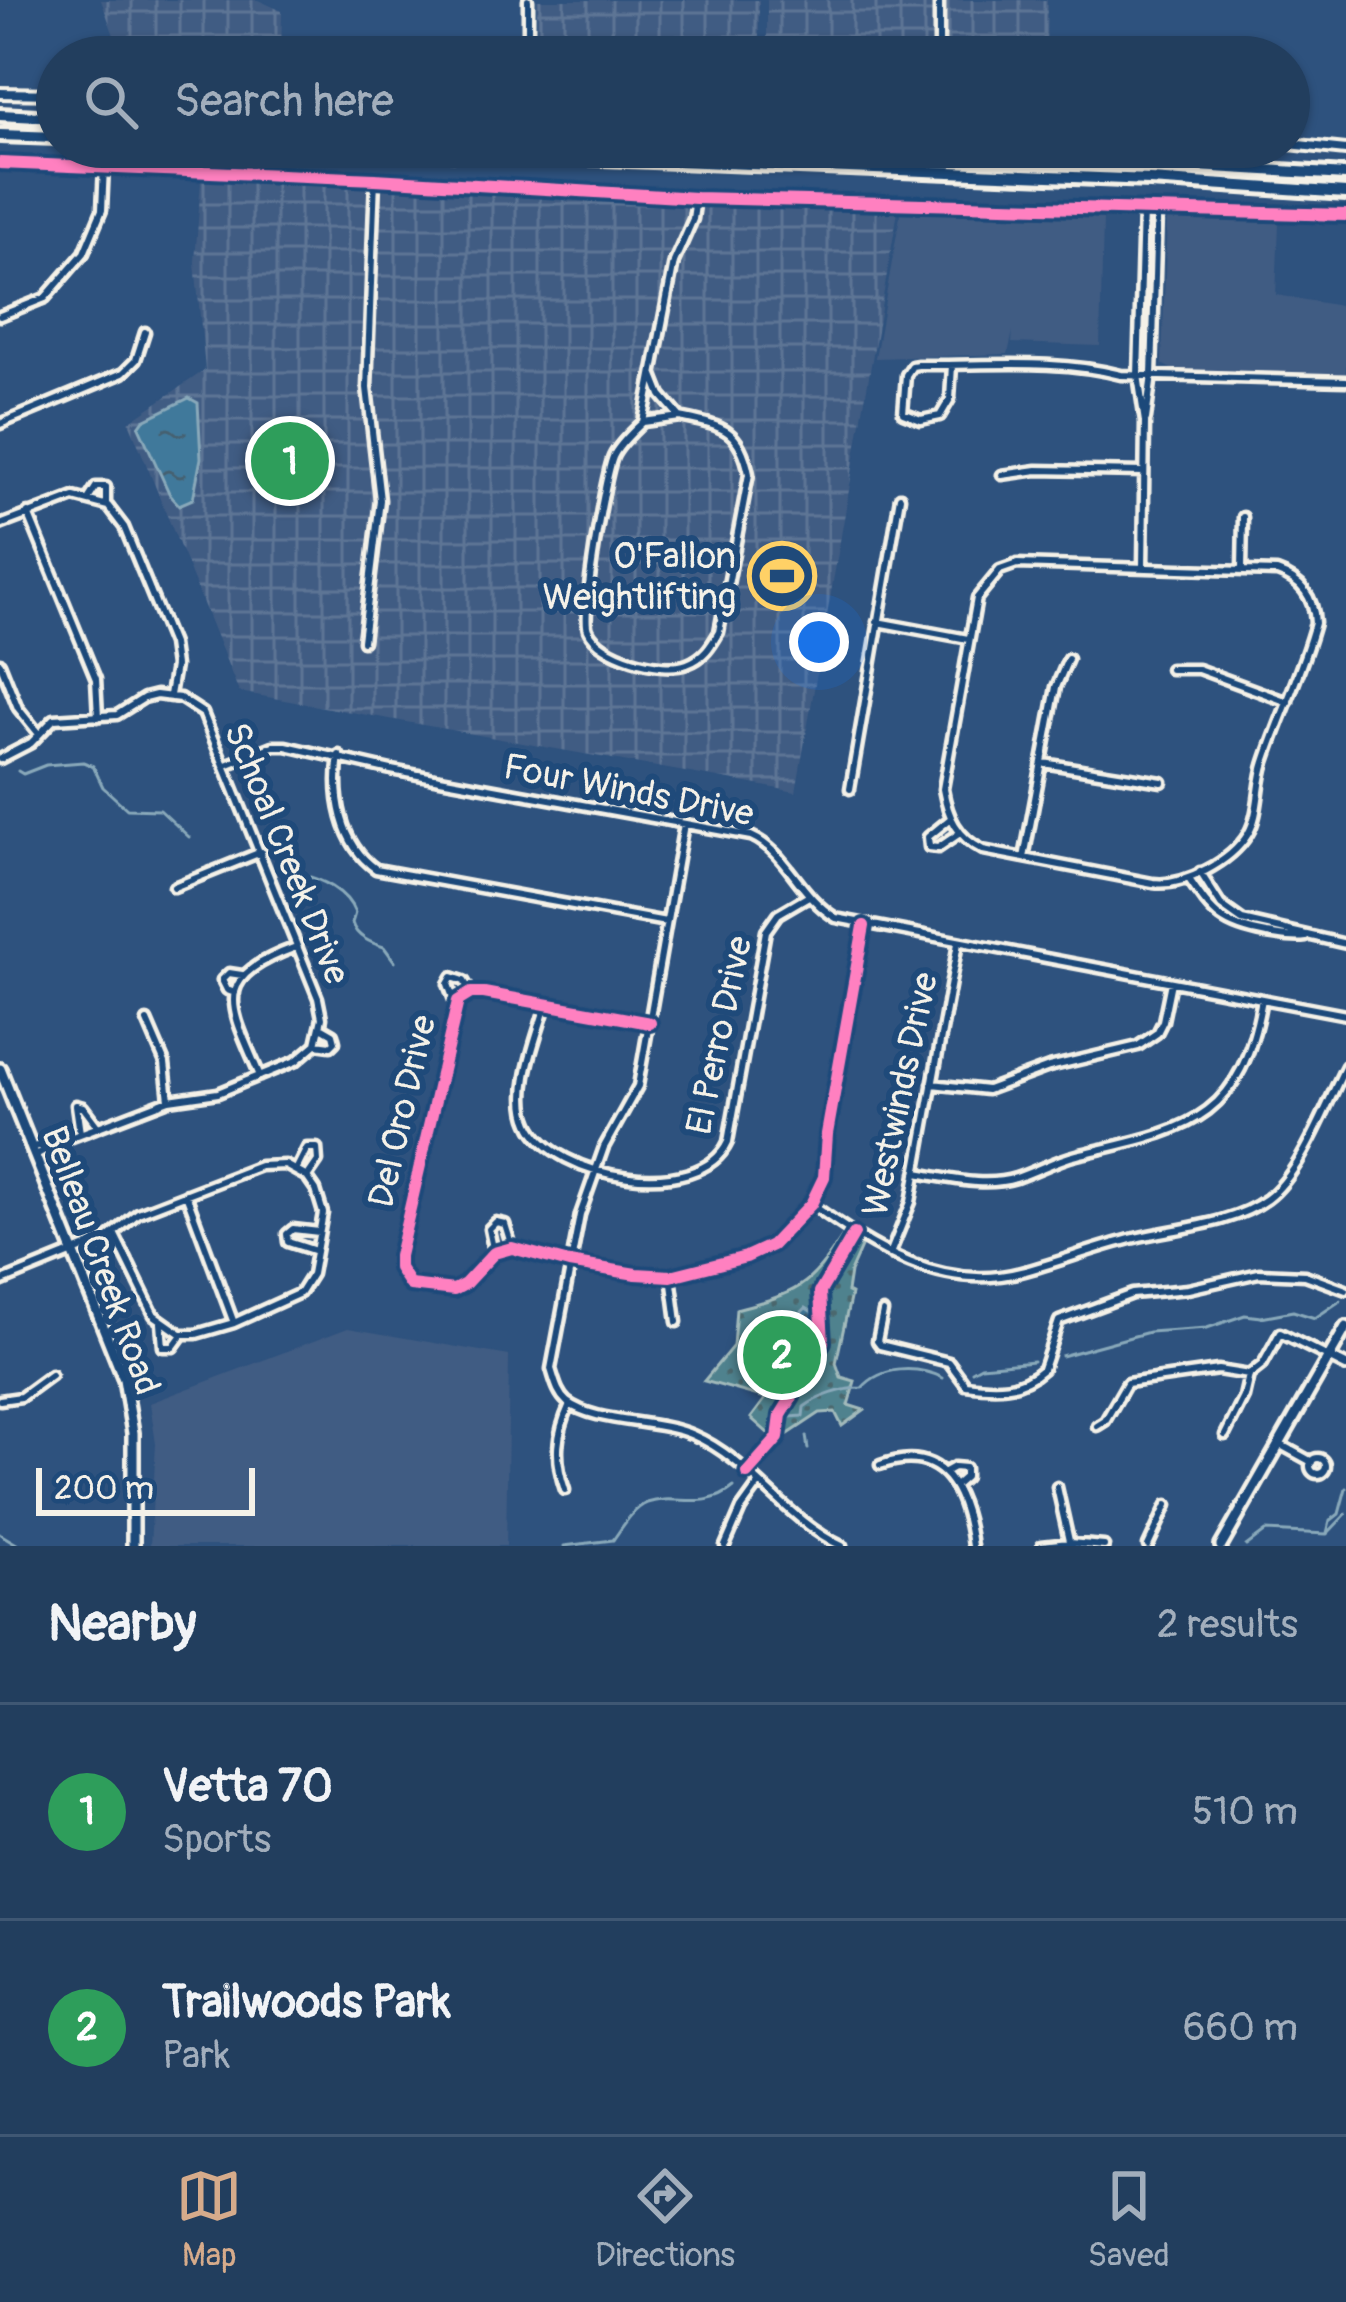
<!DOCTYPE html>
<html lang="en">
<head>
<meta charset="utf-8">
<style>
  body { margin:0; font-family:Pangolin,sans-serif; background:#2a4564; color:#f1f3f6 }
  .scale { position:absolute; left:36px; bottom:30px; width:219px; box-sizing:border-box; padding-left:12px; border:6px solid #f4f1e8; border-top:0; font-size:33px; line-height:42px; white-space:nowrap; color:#f4f1e8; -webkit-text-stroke:9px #1f4a7a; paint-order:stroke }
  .you { position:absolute; left:819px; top:642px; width:42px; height:42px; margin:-30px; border:9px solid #fff; border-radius:50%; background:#1a73e8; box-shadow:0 0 0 18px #1a73e833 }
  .badge { display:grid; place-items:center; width:78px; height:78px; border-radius:50%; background:#d6ab8b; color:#fff; font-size:39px; font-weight:700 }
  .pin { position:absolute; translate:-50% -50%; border:6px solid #fff; box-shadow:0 3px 12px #0006 }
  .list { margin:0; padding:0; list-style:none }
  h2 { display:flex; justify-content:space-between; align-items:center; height:156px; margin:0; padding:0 48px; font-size:51px }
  h2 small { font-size:39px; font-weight:400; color:#a2aebc }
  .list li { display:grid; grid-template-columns:78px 1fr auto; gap:36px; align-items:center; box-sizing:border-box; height:216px; padding:0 48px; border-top:3px solid #3f5773 }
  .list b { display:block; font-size:45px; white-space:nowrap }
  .list p { margin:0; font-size:39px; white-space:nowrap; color:#a2aebc }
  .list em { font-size:39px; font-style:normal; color:#a2aebc }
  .icon { flex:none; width:66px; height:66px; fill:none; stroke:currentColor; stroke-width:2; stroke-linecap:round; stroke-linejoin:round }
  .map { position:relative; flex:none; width:1346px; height:1546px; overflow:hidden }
  .search { position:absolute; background:#223e5e; box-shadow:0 3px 9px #0004; left:36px; right:36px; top:36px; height:132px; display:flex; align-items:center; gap:30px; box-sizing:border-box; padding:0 42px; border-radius:66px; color:#a2aebc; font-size:45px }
  .sheet { height:588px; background:#223e5e }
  nav { display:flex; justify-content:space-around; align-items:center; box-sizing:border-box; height:168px; border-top:3px solid #3f5773; background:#223e5e; font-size:33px; color:#a2aebc }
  nav a { display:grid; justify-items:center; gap:6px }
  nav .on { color:#d6ab8b }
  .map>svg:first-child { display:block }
  .built { fill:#415c83 }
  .industrial { fill:url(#industrial-grid) }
  .grass { fill:url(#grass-dots); stroke:#a2babb; stroke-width:3 }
  .water { fill:url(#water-ripples); stroke:#89a9ba; stroke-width:3 }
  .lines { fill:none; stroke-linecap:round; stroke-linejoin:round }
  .stream { stroke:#89a9ba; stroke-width:3 }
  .minor-casing { stroke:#f4f1e8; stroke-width:15 }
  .tertiary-casing { stroke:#f4f1e8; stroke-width:16 }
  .secondary-casing { stroke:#f4f1e8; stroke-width:18 }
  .primary-casing { stroke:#f4f1e8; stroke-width:18 }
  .motorway-casing { stroke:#f4f1e8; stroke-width:20 }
  .minor { stroke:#1f4a7a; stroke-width:6 }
  .tertiary { stroke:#1f4a7a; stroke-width:8 }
  .secondary { stroke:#1f4a7a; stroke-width:9 }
  .primary { stroke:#1f4a7a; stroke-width:9 }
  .motorway { stroke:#1f4a7a; stroke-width:10 }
  .cycleway-casing { stroke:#1f4a7a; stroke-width:20 }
  .cycleway { stroke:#ff80c0; stroke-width:12 }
  .labels { text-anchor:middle; stroke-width:12; stroke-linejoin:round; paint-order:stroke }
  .poi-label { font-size:36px; fill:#f4f1e8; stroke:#1f4a7a; text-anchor:end }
  .street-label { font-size:36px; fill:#f4f1e8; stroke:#1f4a7a }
</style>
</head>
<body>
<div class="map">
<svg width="1346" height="1546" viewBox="0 0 1346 1546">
  <defs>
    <pattern id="industrial-grid" width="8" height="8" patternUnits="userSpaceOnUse" patternTransform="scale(3)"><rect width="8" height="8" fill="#415c83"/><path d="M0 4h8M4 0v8" fill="none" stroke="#5d7495"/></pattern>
    <pattern id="grass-dots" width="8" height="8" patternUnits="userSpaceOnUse" patternTransform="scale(3)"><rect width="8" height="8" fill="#4f828e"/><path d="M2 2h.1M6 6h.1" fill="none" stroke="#4c686e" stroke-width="1.8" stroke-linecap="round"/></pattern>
    <pattern id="water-ripples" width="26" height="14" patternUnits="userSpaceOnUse" patternTransform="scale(3)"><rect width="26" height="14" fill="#41799b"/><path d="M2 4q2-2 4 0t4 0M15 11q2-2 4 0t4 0" fill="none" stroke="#456070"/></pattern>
  </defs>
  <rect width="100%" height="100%" fill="#2e527e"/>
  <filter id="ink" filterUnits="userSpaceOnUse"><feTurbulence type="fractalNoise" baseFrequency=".00833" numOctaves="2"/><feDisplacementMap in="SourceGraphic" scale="24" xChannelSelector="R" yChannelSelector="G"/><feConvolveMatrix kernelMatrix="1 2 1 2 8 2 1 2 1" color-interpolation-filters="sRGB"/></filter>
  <g filter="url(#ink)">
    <path class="built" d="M901 211 1103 219 1100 346 1012 343 1013 331 1008 354 875 358Z
      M1167 219 1279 223 1276 295 1346 307V375L1173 370 1162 364Z
      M348 1328 509 1356 506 1546H150L156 1444 150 1403Z"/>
    <path class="industrial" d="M101 0H258L282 11 281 57H122Z
      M537 0H759V57H537Z
      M767 0H933V57H762L767 50Z
      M945 0H1047L1046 57H944Z
      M201 180 898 211 796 792 239 692 129 422 205 370 195 262Z"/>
    <path class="grass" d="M844 1234 861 1247 850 1272 847 1292 851 1294 836 1363 841 1377 855 1381 848 1405 864 1410 842 1426 835 1412 820 1413 781 1439 783 1443 752 1472 746 1466 771 1436 751 1418 766 1398 704 1381 733 1346 736 1309C796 1293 808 1290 844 1234Z"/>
    <path class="water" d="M189 398 198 403 201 458 193 499 179 505 170 495 139 427 144 420Z
      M806 1308 814 1313 817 1342C800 1352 769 1363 751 1357 742 1332 764 1332 782 1331Z"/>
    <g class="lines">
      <path class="stream" d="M18 771 23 774 46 765 83 762 93 766 103 787 127 809 160 810 189 837
        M299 874C322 879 347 891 355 913L352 923C356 937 371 943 384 947L395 962
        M1061 1356 1149 1332 1207 1328 1245 1315 1261 1317 1293 1311 1315 1318 1340 1301
        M972 1371 981 1366 1033 1361
        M790 1417 803 1416 804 1407C818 1396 844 1388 862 1388 881 1366 917 1365 943 1378
        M806 1436 808 1449
        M1327 1533 1330 1521 1339 1514 1346 1488
        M1328 1533 1346 1514
        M0 1534 20 1546
        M564 1546 613 1540C622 1528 632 1509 647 1503 676 1493 704 1512 734 1487
        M1246 1546 1266 1531 1327 1534"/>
      <g class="minor-casing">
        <path id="minor" d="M528 57V0
          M939 57V0
          M0 316 45 298 84 253 102 210 104 166
          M952 365 950 399 940 416 921 420 903 413 906 375 912 366 918 365C984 366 1057 358 1121 375L1346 381
          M653 375 661 395 680 417
          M680 417C722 426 740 428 749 474L719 632C711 646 704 658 687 664 662 673 599 656 588 630 581 614 605 476 613 457 619 444 633 432 643 422Z
          M1146 419 1152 375 1157 211
          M643 422 674 262 693 219 696 198
          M0 424 123 373 136 360 145 332
          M1002 475 1037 470 1144 472
          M89 498 96 487H106V505
          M28 513 96 679 98 717
          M0 525 74 497 108 506 124 527 172 644 175 666 170 695
          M1017 564 1277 572C1301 580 1314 597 1315 623 1302 671 1280 716 1265 762 1257 785 1260 814 1248 834 1231 862 1184 887 1153 883L983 850C957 837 948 817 943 789L977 598 1000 570Z
          M1143 567 1145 422 1138 375 1143 210
          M1242 569 1243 517
          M877 622 968 639
          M363 641 380 500 367 388 375 179
          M0 663 18 708 38 733
          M1170 669H1198L1288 702
          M339 755C333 795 340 844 376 869L666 922
          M0 759 31 743 54 719 117 715 144 698 156 695 180 698 203 713 318 998 322 1018 316 1044 296 1061 218 1093 169 1100 59 1142 33 1147
          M1043 763 1162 782
          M226 765 273 746H286L391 770 751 836C787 852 798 895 836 918L1346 1015
          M850 789 900 497
          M950 819 928 837 929 847 938 848 960 833
          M684 824 638 1086 604 1147 580 1215 551 1369C555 1381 557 1393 567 1402 596 1424 657 1419 693 1435 751 1460 784 1519 842 1546
          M1024 858 1056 687 1068 659
          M1200 872 1221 905 1242 920 1346 944
          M1189 879C1214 916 1223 926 1267 934 1281 936 1292 939 1306 937
          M174 887 261 852
          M235 993 227 990 222 980 229 973 242 975
          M455 1003 448 984 452 977 464 981 471 993
          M546 1005C537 1038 514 1090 529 1123 553 1179 700 1204 728 1142L766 931 778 914 807 897
          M147 1021 165 1063 169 1100
          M650 1023 484 993H471L458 1001 399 1256V1268L410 1285 454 1290 465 1284 494 1253 512 1248 569 1263 636 1274 671 1276 746 1257 772 1245 811 1204 824 1177 827 1134 864 926
          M316 1044 331 1046 335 1042 333 1034 321 1027
          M260 1076C230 1005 209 979 296 947
          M932 1084 987 1090 1049 1067 1138 1046 1157 1033 1163 1021 1171 982
          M80 1133 76 1105 83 1107 98 1127
          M36 1155 59 1142
          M296 1170 307 1148H317L318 1161 307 1177
          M916 1173C949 1178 984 1188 1016 1178 1037 1171 1056 1160 1077 1155 1185 1129 1240 1125 1262 999
          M186 1194 234 1323
          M811 1204C873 1248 942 1293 1021 1272 1060 1262 1096 1247 1135 1238 1176 1228 1232 1225 1267 1199 1301 1174 1326 1104 1346 1066
          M316 1251 288 1242 287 1234 293 1229 319 1232
          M494 1253 489 1229 496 1222 505 1224 512 1247
          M890 1254 911 1202 958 943
          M671 1276 677 1322
          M0 1282 108 1238 138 1213 260 1166 285 1165 307 1177 316 1190 323 1213 312 1274 300 1293 234 1323 196 1334H181L154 1315 114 1233
          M883 1312 877 1341 880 1345 949 1362 966 1385C996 1389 1020 1390 1043 1369L1059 1321 1132 1294 1188 1289 1259 1273 1305 1275 1346 1290
          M161 1323 163 1347H173L181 1336
          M0 1400 21 1397 51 1375
          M1097 1426 1105 1421 1127 1383 1218 1370 1249 1375 1263 1364 1280 1333 1330 1358
          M1225 1435 1244 1397 1249 1375
          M1281 1445 1312 1462
          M1310 1466a8 8 0 1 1 16 0a8 8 0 1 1-16 0Z
          M880 1465C946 1442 965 1494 972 1546
          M945 1472 954 1467 965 1468V1477L957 1484
          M1057 1487 1069 1541
          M565 1490C554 1458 556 1435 570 1404
          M725 1546 741 1509 759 1484
          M1042 1546 1069 1543 1104 1546
          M1148 1546 1167 1505"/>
      </g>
      <g class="tertiary-casing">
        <path id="tertiary" d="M0 93 57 94
          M1289 144 1346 150
          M0 163 375 179 696 198 1346 215
          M1330 1358 1346 1366"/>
      </g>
      <g class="secondary-casing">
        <path id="secondary" d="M0 1069 124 1379 133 1433V1546"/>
      </g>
      <g class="primary-casing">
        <path id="primary" d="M1221 1546 1346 1327"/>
      </g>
      <g class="motorway-casing">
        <path id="motorway" d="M0 115 57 118
          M0 135 57 137
          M323 147 1150 180 1346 193
          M761 147 1147 163 1346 175"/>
      </g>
      <use href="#minor" class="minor"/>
      <use href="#tertiary" class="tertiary"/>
      <use href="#secondary" class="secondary"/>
      <use href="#primary" class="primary"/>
      <use href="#motorway" class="motorway"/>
      <g class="cycleway-casing">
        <path id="cycleway" d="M0 163 375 179 696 198 1346 215
          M650 1023 484 993H471L458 1001 399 1256V1268L410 1285 454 1290 465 1284 494 1253 512 1248 569 1263 636 1274 671 1276 746 1257 772 1245 811 1204 824 1177 827 1134 864 926
          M747 1473 778 1438 781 1415 792 1397 788 1383 791 1366 815 1352 823 1342 820 1292 854 1234"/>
      </g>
      <use href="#cycleway" class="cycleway"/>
    </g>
  </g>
  <defs>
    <g id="stadium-ring" transform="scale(3.45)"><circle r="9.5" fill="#1f4a7a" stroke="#ffd166" stroke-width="1.5"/><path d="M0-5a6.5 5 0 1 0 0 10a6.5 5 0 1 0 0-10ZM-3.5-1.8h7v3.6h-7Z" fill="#ffd166"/></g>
  </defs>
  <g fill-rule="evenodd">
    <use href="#stadium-ring" x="782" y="576"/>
  </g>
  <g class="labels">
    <g class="poi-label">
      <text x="736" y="568">O'Fallon<tspan x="736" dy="41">Weightlifting</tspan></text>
    </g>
    <g class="street-label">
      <text transform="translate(629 789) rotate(11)" y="13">Four Winds Drive</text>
      <text transform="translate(288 853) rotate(68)" y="13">Schoal Creek Drive</text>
      <text transform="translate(718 1035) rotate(-78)" y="13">El Perro Drive</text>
      <text transform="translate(899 1094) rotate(-78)" y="13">Westwinds Drive</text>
      <text transform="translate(401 1111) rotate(-77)" y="13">Del Oro Drive</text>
      <text transform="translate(102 1260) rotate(70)" y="13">Belleau Creek Road</text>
    </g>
  </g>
</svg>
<div class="scale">200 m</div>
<div class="you"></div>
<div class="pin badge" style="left:290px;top:461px;background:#2e9e5b">1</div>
<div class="pin badge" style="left:782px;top:1355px;background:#2e9e5b">2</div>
<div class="search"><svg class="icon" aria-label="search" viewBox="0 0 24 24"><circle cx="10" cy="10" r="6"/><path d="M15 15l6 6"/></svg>Search here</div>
</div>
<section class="sheet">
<h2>Nearby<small>2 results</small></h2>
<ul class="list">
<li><span class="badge" style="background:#2e9e5b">1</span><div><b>Vetta 70</b><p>Sports</p></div><em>510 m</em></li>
<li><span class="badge" style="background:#2e9e5b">2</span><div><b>Trailwoods Park</b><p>Park</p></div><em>660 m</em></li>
</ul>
</section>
<nav>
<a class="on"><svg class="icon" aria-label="map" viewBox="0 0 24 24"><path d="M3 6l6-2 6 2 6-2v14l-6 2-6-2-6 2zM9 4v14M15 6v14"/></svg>Map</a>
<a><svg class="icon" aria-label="directions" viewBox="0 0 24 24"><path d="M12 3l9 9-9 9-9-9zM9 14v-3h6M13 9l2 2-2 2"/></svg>Directions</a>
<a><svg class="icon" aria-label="saved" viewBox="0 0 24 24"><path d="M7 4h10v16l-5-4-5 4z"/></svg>Saved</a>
</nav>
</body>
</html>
